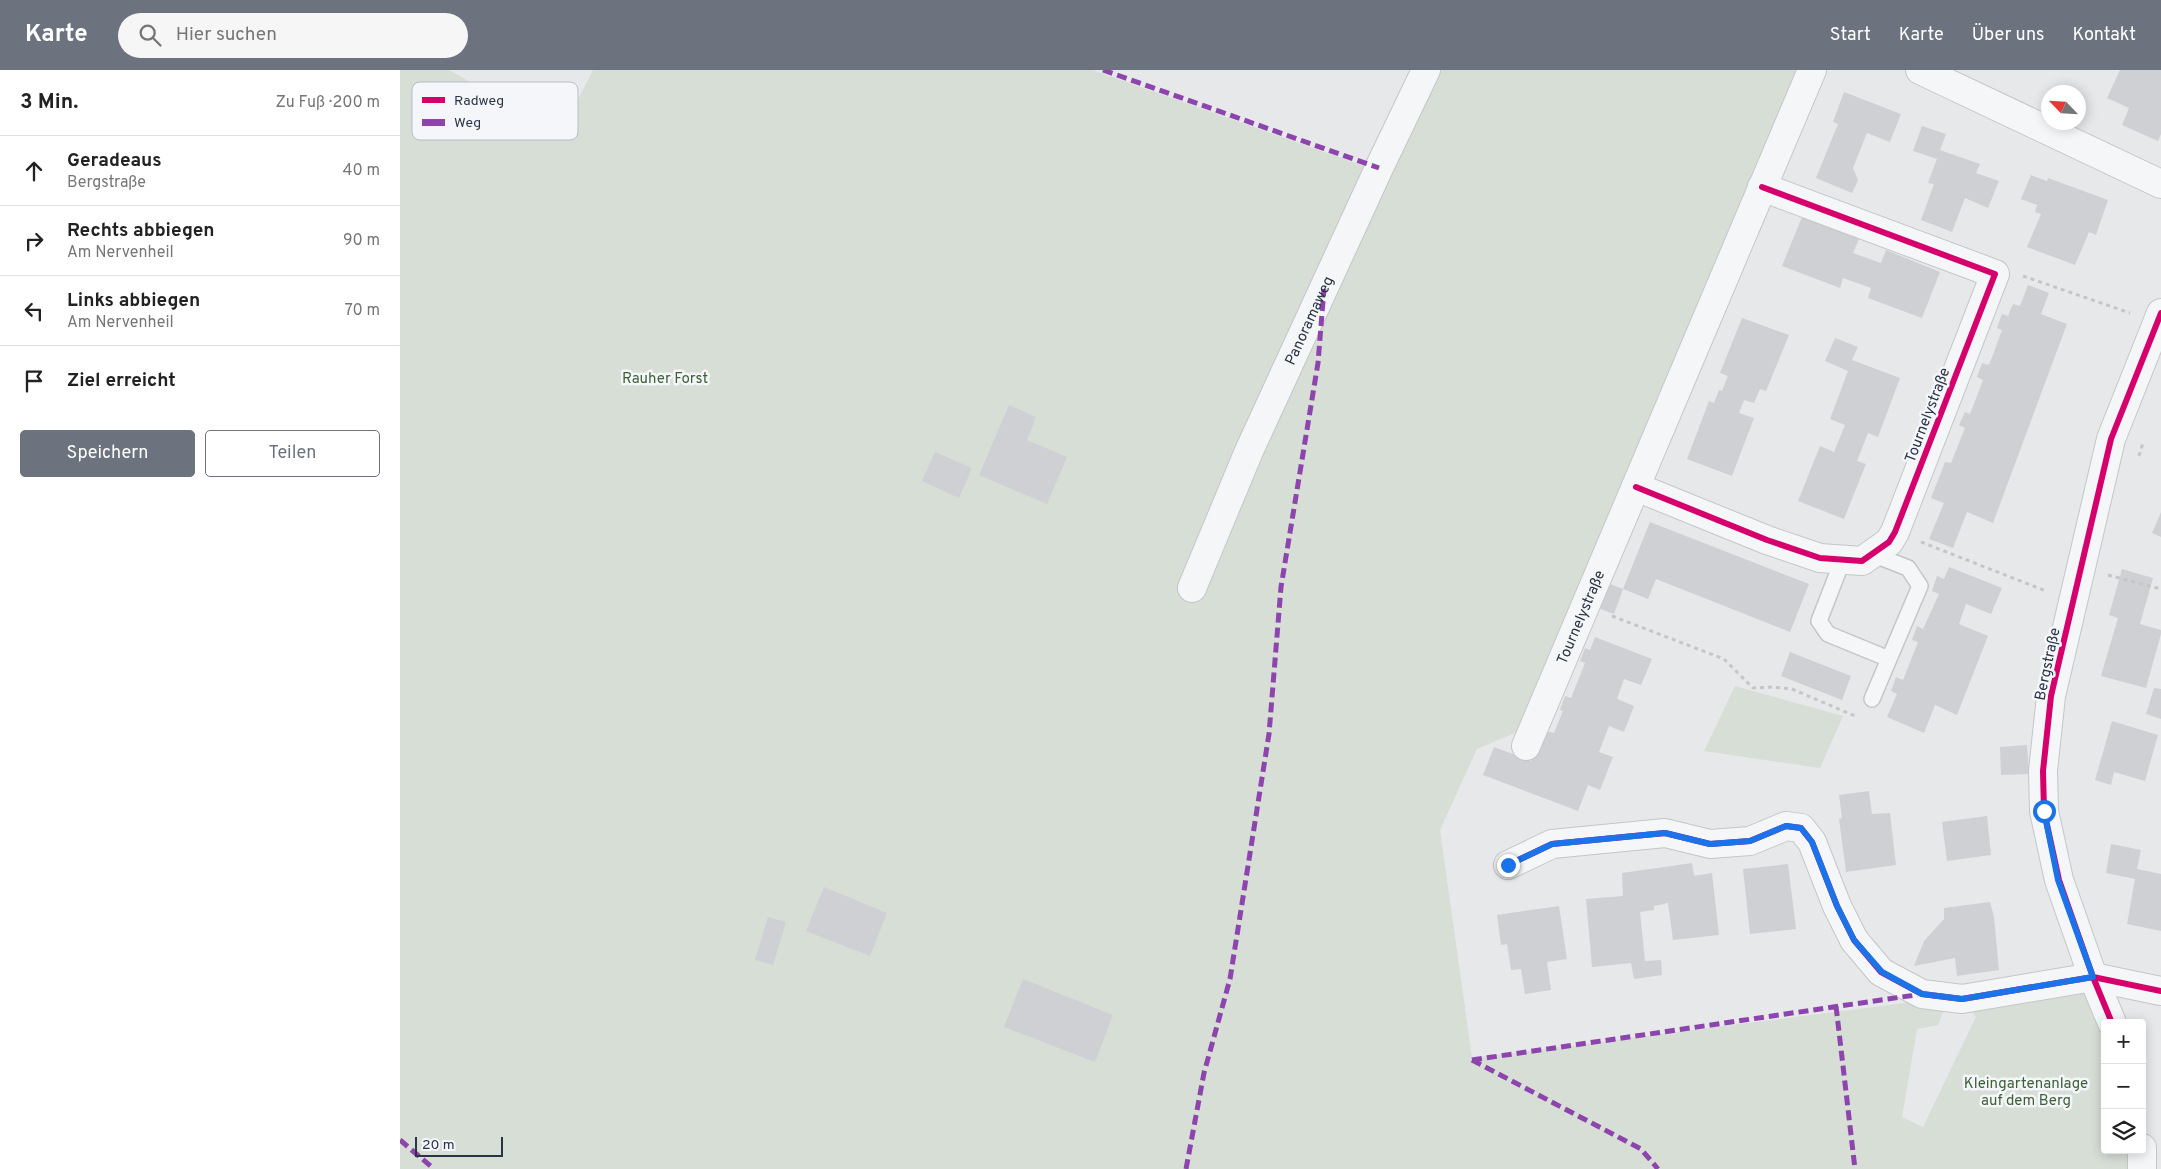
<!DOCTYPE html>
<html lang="de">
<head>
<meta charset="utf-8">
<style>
  body { margin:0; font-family:Overpass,sans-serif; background:#f6f6f6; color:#222 }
  .controls { position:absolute; right:15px; bottom:15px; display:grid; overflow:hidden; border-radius:5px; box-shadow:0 2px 12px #0003 }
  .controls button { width:45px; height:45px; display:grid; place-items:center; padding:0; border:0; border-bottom:1px solid #e0e0e0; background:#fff; color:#222; font:25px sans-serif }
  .compass { position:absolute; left:1641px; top:15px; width:45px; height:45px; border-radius:50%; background:#fff; box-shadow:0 2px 12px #0003; rotate:295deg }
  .scale { position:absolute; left:15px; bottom:12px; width:88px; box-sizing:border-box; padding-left:5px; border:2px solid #2b3445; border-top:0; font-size:14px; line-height:18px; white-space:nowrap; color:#2b3445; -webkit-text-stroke:4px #f4f6f9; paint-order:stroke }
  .stop { position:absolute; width:15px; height:15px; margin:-11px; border:4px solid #1a73e8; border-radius:50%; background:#fff }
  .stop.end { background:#1a73e8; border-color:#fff; box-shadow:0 1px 5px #0008 }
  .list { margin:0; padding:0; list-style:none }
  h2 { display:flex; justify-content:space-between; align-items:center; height:65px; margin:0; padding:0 20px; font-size:21px }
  h2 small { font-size:16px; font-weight:400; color:#767676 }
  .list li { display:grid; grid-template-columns:32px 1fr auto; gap:15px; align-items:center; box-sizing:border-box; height:70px; padding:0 20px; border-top:1px solid #e0e0e0 }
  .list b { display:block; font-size:19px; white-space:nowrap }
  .list p { margin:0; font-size:16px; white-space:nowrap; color:#767676 }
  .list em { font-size:16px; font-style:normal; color:#767676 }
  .actions { display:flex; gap:10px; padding:15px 20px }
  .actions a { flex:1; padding:11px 0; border:1px solid #6c737f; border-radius:5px; text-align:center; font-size:18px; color:#6c737f }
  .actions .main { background:#6c737f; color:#fff }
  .icon { flex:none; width:28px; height:28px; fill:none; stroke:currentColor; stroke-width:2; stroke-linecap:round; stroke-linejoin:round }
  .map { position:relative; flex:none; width:1761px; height:1099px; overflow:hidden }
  header { display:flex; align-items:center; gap:30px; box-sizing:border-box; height:70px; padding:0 25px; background:#6c737f; color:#fff }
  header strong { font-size:24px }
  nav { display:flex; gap:28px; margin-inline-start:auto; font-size:18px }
  .search { width:350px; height:45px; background:#f6f6f6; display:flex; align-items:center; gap:12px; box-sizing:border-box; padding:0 18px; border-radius:28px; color:#767676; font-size:19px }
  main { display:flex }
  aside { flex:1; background:#fff }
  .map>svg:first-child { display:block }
  .green { fill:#d6ded6 }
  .building { fill:#ced0d3 }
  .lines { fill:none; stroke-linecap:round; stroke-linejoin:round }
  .lane-casing { stroke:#c4c6c8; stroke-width:18 }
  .street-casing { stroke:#c4c6c8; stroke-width:30 }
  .path { stroke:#c5c6ca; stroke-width:3; stroke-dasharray:4 4; stroke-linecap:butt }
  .lane { stroke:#f5f6f7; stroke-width:15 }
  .street { stroke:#f5f6f7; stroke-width:28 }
  .quiet { stroke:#8e44ad; stroke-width:5; stroke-dasharray:10 5; stroke-linecap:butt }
  .cycleway-casing { stroke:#f4f6f9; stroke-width:9 }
  .cycleway { stroke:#d6006c; stroke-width:6 }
  .route { stroke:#1a73e8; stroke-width:6 }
  .labels { text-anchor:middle; stroke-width:5; stroke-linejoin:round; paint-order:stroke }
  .street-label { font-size:15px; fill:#2b3445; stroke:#f4f6f9 }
  .park-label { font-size:15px; fill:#3f6138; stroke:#f4f6f9 }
  .key { fill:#f4f6f9; stroke:#b8bcc3; stroke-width:1 }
  .key-label { font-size:14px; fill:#2b3445 }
</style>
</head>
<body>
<header>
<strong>Karte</strong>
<div class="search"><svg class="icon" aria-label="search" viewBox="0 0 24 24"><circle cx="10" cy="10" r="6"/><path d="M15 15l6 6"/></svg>Hier suchen</div>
<nav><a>Start</a><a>Karte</a><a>Über uns</a><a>Kontakt</a></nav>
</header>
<main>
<aside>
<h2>3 Min.<small>Zu Fuß · 200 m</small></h2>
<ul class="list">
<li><svg class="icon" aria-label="ahead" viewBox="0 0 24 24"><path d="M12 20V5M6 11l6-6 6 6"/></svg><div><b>Geradeaus</b><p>Bergstraße</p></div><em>40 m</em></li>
<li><svg class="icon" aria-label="right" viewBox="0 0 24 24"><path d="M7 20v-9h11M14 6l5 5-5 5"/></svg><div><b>Rechts abbiegen</b><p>Am Nervenheil</p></div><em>90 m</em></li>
<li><svg class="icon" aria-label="left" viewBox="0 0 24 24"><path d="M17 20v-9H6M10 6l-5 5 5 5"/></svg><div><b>Links abbiegen</b><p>Am Nervenheil</p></div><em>70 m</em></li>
<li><svg class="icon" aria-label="arrive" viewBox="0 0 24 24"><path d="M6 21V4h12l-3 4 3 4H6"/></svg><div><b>Ziel erreicht</b></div></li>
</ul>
<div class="actions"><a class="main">Speichern</a><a>Teilen</a></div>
</aside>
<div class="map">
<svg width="1761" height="1099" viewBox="0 0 1761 1099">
  <rect width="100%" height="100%" fill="#e6e8ea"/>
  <path class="green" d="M0 0H49L161 63 193 0H693L978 101 1026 0H1412L1136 654 1077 679 1040 760 1072 988 1505 933 1546 934 1538 955 1517 959 1502 1047 1523 1057 1576 947 1562 929 1693 907 1705 953V1080H1742V1099H0Z
    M1335 616 1443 646 1420 698 1304 681Z"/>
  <path class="building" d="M1720 0H1761V64L1758 71 1722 55 1729 38 1707 28Z
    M1444 22 1501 44 1490 72 1467 63 1453 98 1458 110 1452 123 1416 108 1438 54 1433 52Z
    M1522 56 1546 64 1540 80 1580 94 1576 103 1599 111 1588 138 1565 128 1552 162 1521 150 1534 114 1528 113 1537 89 1513 81Z
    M1631 105 1647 111 1648 108 1708 130 1696 165 1689 162 1675 195 1627 177 1641 144 1635 142 1637 135 1621 129Z
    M1402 147 1459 169 1453 183 1481 193 1486 180 1540 202 1522 248 1468 228 1471 218 1443 208 1440 218 1382 196Z
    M1628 215 1649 223 1641 244 1667 254 1593 453 1567 442 1553 478 1529 469 1544 433 1531 428 1545 392 1551 393 1565 358 1559 355 1565 342 1570 344 1583 310 1577 307 1582 293 1589 295 1594 282 1602 260 1597 258 1602 244 1608 246 1613 234 1620 236Z
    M1342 248 1389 265 1366 321 1360 319 1354 333 1344 330 1339 343 1354 348 1332 406 1287 389 1309 331 1314 333 1319 320 1322 321 1328 306 1320 303Z
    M1435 268 1458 277 1452 290 1500 308 1478 367 1468 363 1457 391 1466 394 1444 449 1398 431 1420 376 1434 382 1445 355 1430 349 1448 301 1425 291Z
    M609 335 636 347 627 370 667 387 647 434 579 405Z
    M535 382 572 398 559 428 522 411Z
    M1761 442V467L1752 463Z
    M1250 452 1409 514 1390 562 1256 509 1248 529 1223 519Z
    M1549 497 1602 518 1591 544 1566 534 1559 554 1588 566 1557 645 1535 635 1524 663 1487 647 1497 624 1491 621 1496 607 1503 610 1518 572 1512 570 1517 556 1523 559 1539 524 1532 521 1537 506 1544 509Z
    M1722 499 1753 508 1740 554 1761 560V564L1746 618 1701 606 1718 548 1709 545Z
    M1200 510 1223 519 1214 544 1190 535Z
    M1195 567 1252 589 1241 615 1224 609 1217 629 1234 636 1224 662 1209 656 1199 682 1213 687 1200 720 1188 715 1178 741 1083 705 1094 677 1131 691 1145 661 1154 663 1163 641 1160 640 1165 626 1171 628 1185 593 1180 591 1185 578 1190 580Z
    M1390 582 1451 606 1442 630 1381 606Z
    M1754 618 1761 619V649L1746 644Z
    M1712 651 1758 665 1745 711 1714 702 1711 715 1695 710Z
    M1627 675 1629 704 1601 705 1600 677Z
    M1469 721 1472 744 1490 743 1496 795 1446 802 1439 749 1442 748 1439 725Z
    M1587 746 1591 785 1547 791 1542 752Z
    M1711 774 1741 780 1737 799 1761 804V861L1727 854 1735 809 1706 803Z
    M1292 793 1294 806 1312 803 1319 865 1273 870 1268 833 1254 836V840L1240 842 1245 891 1261 890 1262 905 1234 909 1231 893 1192 897 1186 829 1223 826 1222 803Z
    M1388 794 1396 859 1350 864 1343 799Z
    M424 817 487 843 470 886 406 861Z
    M1590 832 1594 847 1599 900 1557 906 1555 888 1514 896 1524 871 1544 849V838Z
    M1159 836 1167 889 1147 892 1151 920 1125 924 1121 899 1111 900 1107 874 1101 875 1097 845Z
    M368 847 386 852 373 895 355 890Z
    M623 909 713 945 695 992 604 957Z"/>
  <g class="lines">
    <g class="lane-casing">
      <path id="lane" d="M1443 489 1419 551 1428 564 1489 589
        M1472 629 1520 516 1508 498 1472 484"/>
    </g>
    <g class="street-casing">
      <g id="street">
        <path d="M1520 0 1761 114"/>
        <path d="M1236 417 1367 470 1420 488 1462 491 1489 472 1495 462 1595 204 1362 117"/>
        <path id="s1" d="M792 518 849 381 979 98 1026 0"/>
        <path id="s2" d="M1126 676 1412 0"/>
        <path d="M1108 795 1152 774 1265 763 1310 774 1350 771 1386 756 1401 758 1412 772 1437 836 1454 870 1481 902 1522 924 1562 929 1693 907 1761 921"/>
        <path d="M1712 953 1693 907 1659 810 1644 741 1643 701 1651 626 1711 369 1761 243"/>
        <path d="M1742 1078V1099"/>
      </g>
    </g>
    <path class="path" d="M1623 206 1730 243
      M1739 386 1743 373
      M1521 472 1646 521
      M1708 505 1761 519
      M1212 546 1324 589 1353 618 1372 617 1392 619 1455 646"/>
    <use href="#lane" class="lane"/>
    <use href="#street" class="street"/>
    <path class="quiet" d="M703 0 979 98
      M1436 936 1455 1099
      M1072 990 1522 924
      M1072 990 1241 1079 1258 1099
      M0 1070 34 1099
      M786 1099 804 1003 830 909 869 664 881 517 918 293 924 219"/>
    <g class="cycleway-casing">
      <path id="cycleway" d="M1236 417 1367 470 1420 488 1462 491 1489 472 1495 462 1595 204 1362 117
        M1108 795 1152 774 1265 763 1310 774 1350 771 1386 756 1401 758 1412 772 1437 836 1454 870 1481 902 1522 924 1562 929 1693 907 1761 921
        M1712 953 1693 907 1659 810 1644 741 1643 701 1651 626 1711 369 1761 243"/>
    </g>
    <use href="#cycleway" class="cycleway"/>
  </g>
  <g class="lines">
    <path class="route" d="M1108 795 1152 774 1265 763 1310 774 1350 771 1386 756 1401 758 1412 772 1437 836 1454 870 1482 902 1522 924 1562 929 1693 907 1658 810 1644 741"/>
  </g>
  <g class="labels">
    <g class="street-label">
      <text dy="5" stroke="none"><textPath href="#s1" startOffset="292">Panoramaweg</textPath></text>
      <text transform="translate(1527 345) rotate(-69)" y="5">Tournelystraße</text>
      <text dy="5" stroke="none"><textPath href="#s2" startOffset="140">Tournelystraße</textPath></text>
      <text transform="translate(1647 594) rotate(-78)" y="5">Bergstraße</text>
    </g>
    <g class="park-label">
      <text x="265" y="313">Rauher Forst</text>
      <text x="1626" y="1018">Kleingartenanlage<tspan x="1626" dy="17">auf dem Berg</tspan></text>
    </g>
  </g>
  <rect x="12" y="12" width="166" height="58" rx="8" class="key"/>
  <rect x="22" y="27" width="23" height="6" fill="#d6006c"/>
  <rect x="22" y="49" width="23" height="7" fill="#8e44ad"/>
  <g class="key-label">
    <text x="54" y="35">Radweg</text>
    <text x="54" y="57">Weg</text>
  </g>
</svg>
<div class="controls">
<button>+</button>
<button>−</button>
<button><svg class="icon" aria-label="layers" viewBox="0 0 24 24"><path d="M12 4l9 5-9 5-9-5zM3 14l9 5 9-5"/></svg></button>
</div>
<svg class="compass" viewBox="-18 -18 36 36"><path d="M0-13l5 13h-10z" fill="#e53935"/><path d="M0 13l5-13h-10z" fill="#767676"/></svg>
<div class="scale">20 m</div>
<div class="stop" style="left:1644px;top:741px"></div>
<div class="stop end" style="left:1108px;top:795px"></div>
</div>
</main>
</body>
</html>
